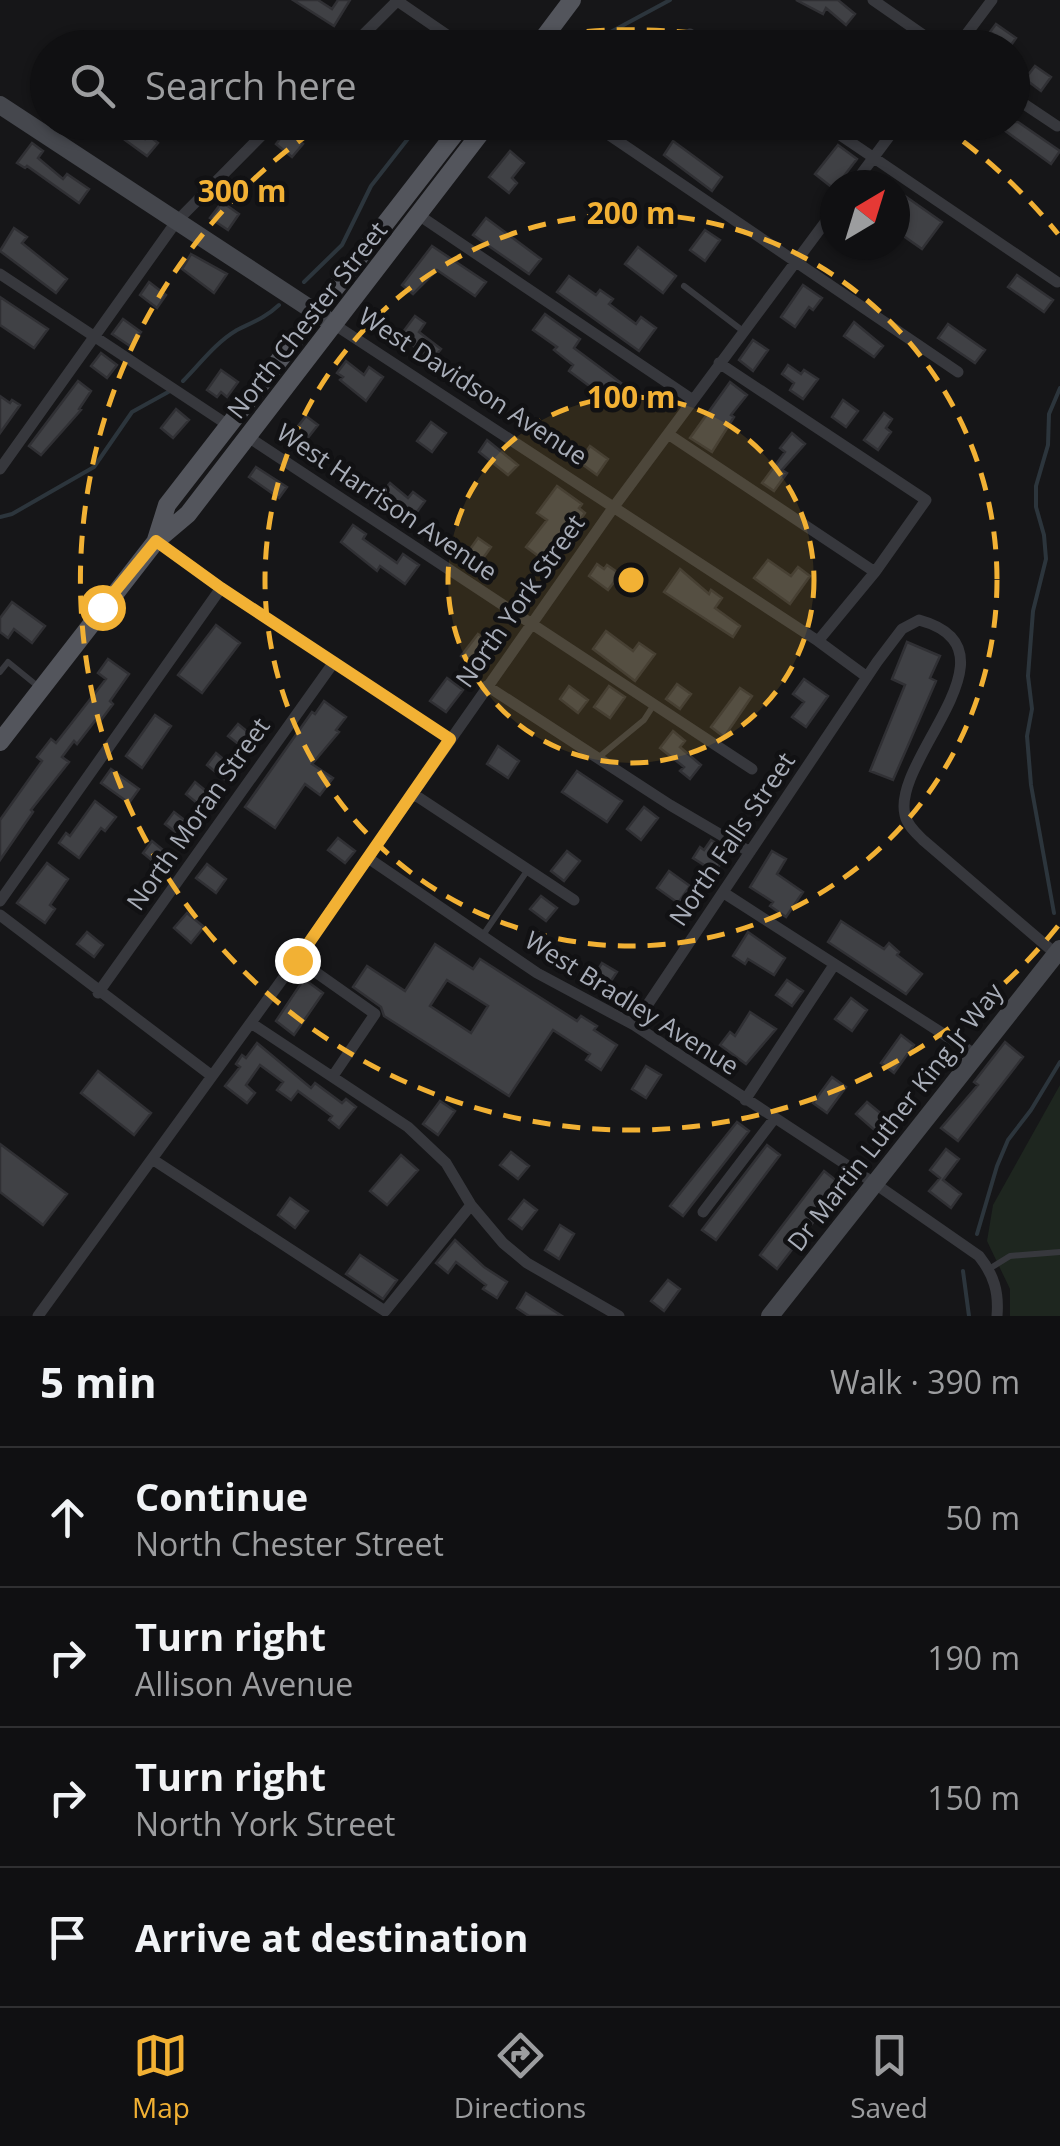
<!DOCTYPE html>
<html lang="en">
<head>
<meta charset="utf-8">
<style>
  body { margin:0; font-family:"Open Sans",sans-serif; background:#1e1e20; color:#f1f3f6 }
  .compass { position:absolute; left:820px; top:170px; width:90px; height:90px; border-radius:50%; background:#101012; box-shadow:0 2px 8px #0004; rotate:38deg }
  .stop { position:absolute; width:30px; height:30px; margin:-22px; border:8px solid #f2b134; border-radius:50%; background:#fff }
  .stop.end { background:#f2b134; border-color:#fff; box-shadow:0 2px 10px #0008 }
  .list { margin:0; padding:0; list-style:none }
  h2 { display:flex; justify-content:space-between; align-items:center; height:130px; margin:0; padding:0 40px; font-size:42px }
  h2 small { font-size:32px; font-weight:400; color:#9c9d9f }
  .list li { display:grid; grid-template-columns:65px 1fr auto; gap:30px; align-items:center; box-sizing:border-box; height:140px; padding:0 40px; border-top:2px solid #303032 }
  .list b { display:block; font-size:38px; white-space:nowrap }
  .list p { margin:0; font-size:32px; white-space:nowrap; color:#9c9d9f }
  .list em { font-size:32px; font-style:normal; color:#9c9d9f }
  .icon { flex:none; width:55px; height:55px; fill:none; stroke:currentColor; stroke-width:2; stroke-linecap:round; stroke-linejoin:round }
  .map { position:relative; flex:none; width:1060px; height:1316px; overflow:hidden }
  .search { position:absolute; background:#101012; box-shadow:0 2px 8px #0004; left:30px; right:30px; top:30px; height:110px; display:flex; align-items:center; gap:25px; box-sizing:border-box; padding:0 35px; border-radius:55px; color:#9c9d9f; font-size:38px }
  .sheet { height:690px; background:#101012 }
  nav { display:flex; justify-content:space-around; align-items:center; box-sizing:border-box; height:140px; border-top:2px solid #303032; background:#101012; font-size:28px; color:#9c9d9f }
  nav a { display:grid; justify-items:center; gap:5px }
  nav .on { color:#f2b134 }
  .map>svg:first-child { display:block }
  .green { fill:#1e261f }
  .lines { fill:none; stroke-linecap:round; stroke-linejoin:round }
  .stream { stroke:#2c353c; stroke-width:4 }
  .building { fill:#404145; stroke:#303034; stroke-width:2.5; fill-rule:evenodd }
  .lane { stroke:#37383d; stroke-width:6 }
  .street { stroke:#37383d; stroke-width:11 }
  .secondary { stroke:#45474d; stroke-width:18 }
  .primary { stroke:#53555c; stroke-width:18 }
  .route { stroke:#f2b134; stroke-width:12 }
  .ring { fill:none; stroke:#f2b134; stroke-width:5; stroke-dasharray:18 12 }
  .labels { text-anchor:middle; stroke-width:9; stroke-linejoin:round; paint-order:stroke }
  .street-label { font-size:25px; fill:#a8adb8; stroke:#111113 }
  .centre { fill:#f2b134; stroke:#111113; stroke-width:5 }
  .ring-label { font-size:30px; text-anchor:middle; font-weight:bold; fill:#f2b134; stroke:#111113; stroke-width:9; stroke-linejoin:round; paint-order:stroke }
</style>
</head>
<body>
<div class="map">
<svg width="1060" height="1316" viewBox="0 0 1060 1316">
  <rect width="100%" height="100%" fill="#161618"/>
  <path class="green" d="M1060 1085V1316H1010V1289L987 1241 993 1205Z"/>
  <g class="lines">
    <path class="stream" d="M581 48 670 0
      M304 282 342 245 371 186 421 122
      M183 381C200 364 215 343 237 330 253 322 265 318 279 305
      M0 517 12 514 94 467 132 412 170 391
      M1054 913 1031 785 1027 736 1032 709 1028 676 1033 611 1046 559 1044 535 1036 507V486L1048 445 1049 414 1060 388
      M977 1234 997 1166 1008 1140 1031 1110 1060 1062
      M963 1271 969 1316"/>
  </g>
  <path class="building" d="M293 0H318L332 9 338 0H350L334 26Z
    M796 0H838L855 14 846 25 826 8 823 14Z
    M996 24 1016 38 1009 48H1002L987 36Z
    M1035 66 1051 77 1041 91 1025 79Z
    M993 122H1018L1060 151 1051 164Z
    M133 129 145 139 148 135 158 143 147 156 125 140Z
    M287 130 303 144 292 157 276 144Z
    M673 141 722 177 712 191 664 155Z
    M32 143 43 151 38 158 63 179 67 174 89 189 79 203 27 166 25 168 17 163Z
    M838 145 857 159 834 189 815 174Z
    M510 151 524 163 512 178 517 183 509 193 489 177Z
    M895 189 942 222 922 249 895 230Z
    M222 202 239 214 228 230 210 218Z
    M486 218 541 259 529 274 473 235Z
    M14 228 27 237 22 243 67 279 56 293 0 251Z
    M705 230 720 240 705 261 690 250Z
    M432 246 486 282 475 296 437 270 413 294 402 285Z
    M638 247 676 276 663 293 625 264Z
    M191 254 227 274 214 293 182 269Z
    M1017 275 1053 300 1044 312 1008 287Z
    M569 276 596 295 600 290 613 299 609 304 636 324 641 317 656 328 639 351 557 292Z
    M149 282 166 295 157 308 140 295Z
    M803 285 822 298 813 310 809 307 795 327 781 317Z
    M0 297 48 329 34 348 0 325Z
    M545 314 580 339 574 348 621 383 607 399 569 371 573 365 554 350 557 347 533 330Z
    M415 316 425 323 419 332 441 349 432 360 400 336Z
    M123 319 141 332 130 346 112 334Z
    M854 322 883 346 874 357 844 336Z
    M948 324 985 350 975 363 938 338Z
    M753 340 768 350 753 371 739 360Z
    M101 353 117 365 107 378 91 366Z
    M346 361 364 375 369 367 383 377 366 401 340 380 343 377 337 373Z
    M788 365 801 374 804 370 818 379 803 399 790 390 794 383 782 374Z
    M221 370 238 382 227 397 221 392 217 397 207 390Z
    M78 381 91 391 79 409 81 410 41 455 29 446Z
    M730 382 747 395 731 415 734 417 712 452 690 438Z
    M0 396 10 403 12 400 20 405 0 433Z
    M843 400 858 411 846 427 832 417Z
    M176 409 189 420 173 438 161 428Z
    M884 413 892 419 886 428 891 432 878 450 864 440Z
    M306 416 318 425 303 444 291 435Z
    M431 422 446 433 432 452 417 441Z
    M792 433 805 444 782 470 787 473 774 491 762 483 785 452 780 448Z
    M487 440 518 465 508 475 479 452Z
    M590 446 608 459 597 475 579 462Z
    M256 467 287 487 279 498 249 477Z
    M390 483 408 498 413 492 425 501 411 520 379 496Z
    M557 486 582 504 579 508 585 513 573 530 568 528 554 548 562 553 552 566 526 547 547 520 537 513Z
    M353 525 366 534 363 539 397 563 403 554 419 565 405 584 380 566 377 571 341 542Z
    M478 538 491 547 474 571 461 562Z
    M768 560 791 576 798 567 810 576 790 604 754 578Z
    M597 564 604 569 607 565 620 574 608 590 589 576Z
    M680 569 709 594 711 590 722 598 715 608 740 626 733 637 664 592Z
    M12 602 45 626 32 643 14 629 8 638 0 632V618Z
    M216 625 240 643 202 693 178 675Z
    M606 631 633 651 639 643 655 654 635 681 593 649Z
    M478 634 494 645 477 668 461 656Z
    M907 642 940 656 930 678 936 681 893 780 870 771 905 685 892 679Z
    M108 659 129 674 110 701 113 704 101 720 98 717 77 744 74 741 62 757 69 762 31 810 33 812 0 860V820L42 761 37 757 51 739 56 743 106 679 98 673Z
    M447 678 463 690 446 712 430 701Z
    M804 679 828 696 806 727 792 717 804 702 793 694Z
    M677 684 691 694 680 709 666 699Z
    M569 686 588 700 578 713 560 699Z
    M609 686 625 697 610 718 594 707Z
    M740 688 752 696 724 737 711 727Z
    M324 701 346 717 336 730 339 732 312 764 333 778 320 795 305 784 275 828 245 807 312 712 315 714Z
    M155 715 171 726 142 768 126 756Z
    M238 724 254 737 245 749 228 736Z
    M673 731 685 741 680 747 701 765 690 779 680 771 684 767 660 748Z
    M498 746 519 761 508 778 487 764Z
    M216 753 233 767 224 779 207 765Z
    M111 769 139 789 129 803 101 783Z
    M577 771 622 801 607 822 562 792Z
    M195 782 212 796 203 808 186 794Z
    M95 801 116 817 105 831 101 828 79 858 59 843 66 833 70 836Z
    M644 807 658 818 641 840 627 829Z
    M174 812 191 825 182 837 165 824Z
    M338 838 355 851 345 863 328 850Z
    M711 840 729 851 715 872 693 858 700 847 704 850Z
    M152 841 169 855 160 867 143 853Z
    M567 851 580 861 564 881 551 871Z
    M772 851 786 859 777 874 803 892 786 917 770 906 773 902 750 887Z
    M47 863 68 879 50 905 55 909 45 923 17 903Z
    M207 864 226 879 216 893 196 878Z
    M669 871 690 886 678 903 657 888Z
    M541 896 557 908 546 921 530 909Z
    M187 913 204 927 191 943 174 928Z
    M841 921 884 949 889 943 899 952 897 955 922 974 906 994 828 942Z
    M87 932 103 945 94 957 77 944Z
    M748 932 785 958 774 975 748 959 745 964 733 956Z
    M435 944 473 969 480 959 577 1021 581 1016 597 1026 594 1030 617 1045 601 1070 586 1060 590 1054 553 1030 509 1096 384 1016 381 1007 353 987 367 966 405 991ZM447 980 488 1006 471 1033 430 1006Z
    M602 963 617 972 605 990 591 981Z
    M304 979 323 993 294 1035 276 1021Z
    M787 980 803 991 792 1006 776 995Z
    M851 998 867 1010 852 1031 835 1019Z
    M750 1012 776 1029 746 1064 720 1045 730 1032 735 1036Z
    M901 1035 914 1045 894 1073 881 1063Z
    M1005 1042 1023 1057 958 1141 941 1128 978 1085 974 1082Z
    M257 1043 311 1088 315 1083 342 1103 346 1099 356 1107 339 1128 329 1120 332 1116 298 1091 291 1100 277 1090 283 1082 260 1065 246 1085 255 1093 247 1103 225 1086 240 1067 236 1064 242 1055 246 1058Z
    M646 1066 661 1075 646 1098 632 1089Z
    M98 1071 151 1113 134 1135 81 1093Z
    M832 1077 846 1087 827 1113 813 1103Z
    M440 1101 455 1111 438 1135 423 1124Z
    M867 1102 890 1121 879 1134 856 1114Z
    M737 1122 749 1131 683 1216 670 1206Z
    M0 1144 67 1194 43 1225 0 1192Z
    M767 1145 780 1155 716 1240 702 1230Z
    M946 1149 959 1159 943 1180 961 1194 951 1208 929 1191 940 1178 930 1170Z
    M511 1152 529 1166 518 1179 500 1165Z
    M401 1155 418 1170 387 1205 370 1191Z
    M824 1171 842 1185 777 1269 760 1255Z
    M290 1198 308 1211 295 1228 278 1215Z
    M524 1200 537 1210 522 1229 509 1219Z
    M560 1225 574 1234 559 1259 545 1250Z
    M455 1240 484 1267 507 1282 497 1298 483 1289 486 1285 456 1262 448 1273 436 1263Z
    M360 1255 397 1280 383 1299 346 1274Z
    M668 1280 680 1289 664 1311 651 1301Z
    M526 1293 562 1316H529L517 1308Z"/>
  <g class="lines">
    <path class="lane" d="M684 286 743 331
      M0 672 8 662 40 688
      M599 757 644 720 653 706
      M483 935 527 871
      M989 1269 1010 1256 1060 1252"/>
    <path class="street" d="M396 0 466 48
      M873 0 942 48
      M690 34 710 48
      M350 48 398 0
      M956 48 992 0
      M1012 96 1057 126
      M590 122 958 372
      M821 122 1057 282
      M853 185 900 122
      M420 216 693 400
      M0 274 228 425
      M332 323 818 641 867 677
      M719 363 926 500 875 572 818 641
      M668 434 875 572
      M248 437 752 769
      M0 469 176 222 275 122
      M156 541 221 588 450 739
      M487 686 670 805 750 852
      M412 793 574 900
      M368 858 537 973 634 1025 874 1183 979 1256C994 1275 999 1292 997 1316
      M724 893 976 1055
      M0 901 221 588
      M0 915 212 1076
      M297 959 375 1014 333 1076
      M98 993 334 662
      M251 1023 408 1127 446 1163 471 1205 503 1243 527 1263 619 1316
      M634 1025 877 662 902 629 919 620C1026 649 891 759 905 815 907 825 916 833 923 840L1056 954
      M745 1100 834 965
      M152 1159 385 1311 471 1205
      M703 1212 774 1119
      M38 1316 297 959 613 508 835 209"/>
    <path class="secondary" d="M0 105 332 323
      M770 1316 1060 949"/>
    <path class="primary" d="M536 48 572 0
      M156 540 167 505 464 122
      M0 742 156 541 188 514 489 122"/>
  </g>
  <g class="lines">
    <path class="route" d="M102 607 156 541 221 588 450 739 297 960"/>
  </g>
  <circle cx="631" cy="580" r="183" fill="#f2b134" fill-opacity=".12"/>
  <g class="ring">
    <circle cx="631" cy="580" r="183"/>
    <circle cx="631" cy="580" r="366"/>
    <path d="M1058 926A550 550 0 1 1 323 124M498 46A550 550 0 0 1 764 46M939 124A550 550 0 0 1 1058 234"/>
  </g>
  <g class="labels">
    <g class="street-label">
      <text transform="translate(307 320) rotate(-52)" y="9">North Chester Street</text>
      <text transform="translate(473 386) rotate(33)" y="9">West Davidson Avenue</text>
      <text transform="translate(387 502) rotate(34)" y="9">West Harrison Avenue</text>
      <text transform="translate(520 601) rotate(-55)" y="9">North York Street</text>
      <text transform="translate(198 814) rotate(-55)" y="9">North Moran Street</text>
      <text transform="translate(732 839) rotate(-56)" y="9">North Falls Street</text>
      <text transform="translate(632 1003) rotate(32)" y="9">West Bradley Avenue</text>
      <text transform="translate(895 1117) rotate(-52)" y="9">Dr Martin Luther King Jr Way</text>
    </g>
  </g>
  <circle cx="631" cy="580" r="15" class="centre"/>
  <g class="ring-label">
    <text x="242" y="202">300 m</text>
    <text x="631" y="224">200 m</text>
    <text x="631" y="408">100 m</text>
  </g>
</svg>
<svg class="compass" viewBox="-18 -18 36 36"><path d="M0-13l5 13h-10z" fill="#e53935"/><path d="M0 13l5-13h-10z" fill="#9c9d9f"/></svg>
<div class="stop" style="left:102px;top:607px"></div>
<div class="stop end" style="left:297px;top:960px"></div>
<div class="search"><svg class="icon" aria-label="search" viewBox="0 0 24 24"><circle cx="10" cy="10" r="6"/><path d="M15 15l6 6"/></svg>Search here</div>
</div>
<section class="sheet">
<h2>5 min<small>Walk · 390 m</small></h2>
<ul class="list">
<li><svg class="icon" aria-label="ahead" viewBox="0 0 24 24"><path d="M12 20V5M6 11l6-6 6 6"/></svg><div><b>Continue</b><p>North Chester Street</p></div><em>50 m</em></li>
<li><svg class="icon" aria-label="right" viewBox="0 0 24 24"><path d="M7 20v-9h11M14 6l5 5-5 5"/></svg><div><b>Turn right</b><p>Allison Avenue</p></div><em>190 m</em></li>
<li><svg class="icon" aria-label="right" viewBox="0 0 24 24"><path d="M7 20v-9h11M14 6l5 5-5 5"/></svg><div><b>Turn right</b><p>North York Street</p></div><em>150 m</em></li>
<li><svg class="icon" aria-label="arrive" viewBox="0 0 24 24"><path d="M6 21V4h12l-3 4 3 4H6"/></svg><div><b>Arrive at destination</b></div></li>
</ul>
</section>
<nav>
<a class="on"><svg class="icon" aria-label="map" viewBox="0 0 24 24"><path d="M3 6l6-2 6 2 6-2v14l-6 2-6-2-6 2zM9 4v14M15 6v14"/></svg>Map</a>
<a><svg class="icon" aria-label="directions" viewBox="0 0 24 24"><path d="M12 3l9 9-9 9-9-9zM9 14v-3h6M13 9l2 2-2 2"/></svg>Directions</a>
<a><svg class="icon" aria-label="saved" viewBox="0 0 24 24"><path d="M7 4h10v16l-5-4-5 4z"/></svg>Saved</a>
</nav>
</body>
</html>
